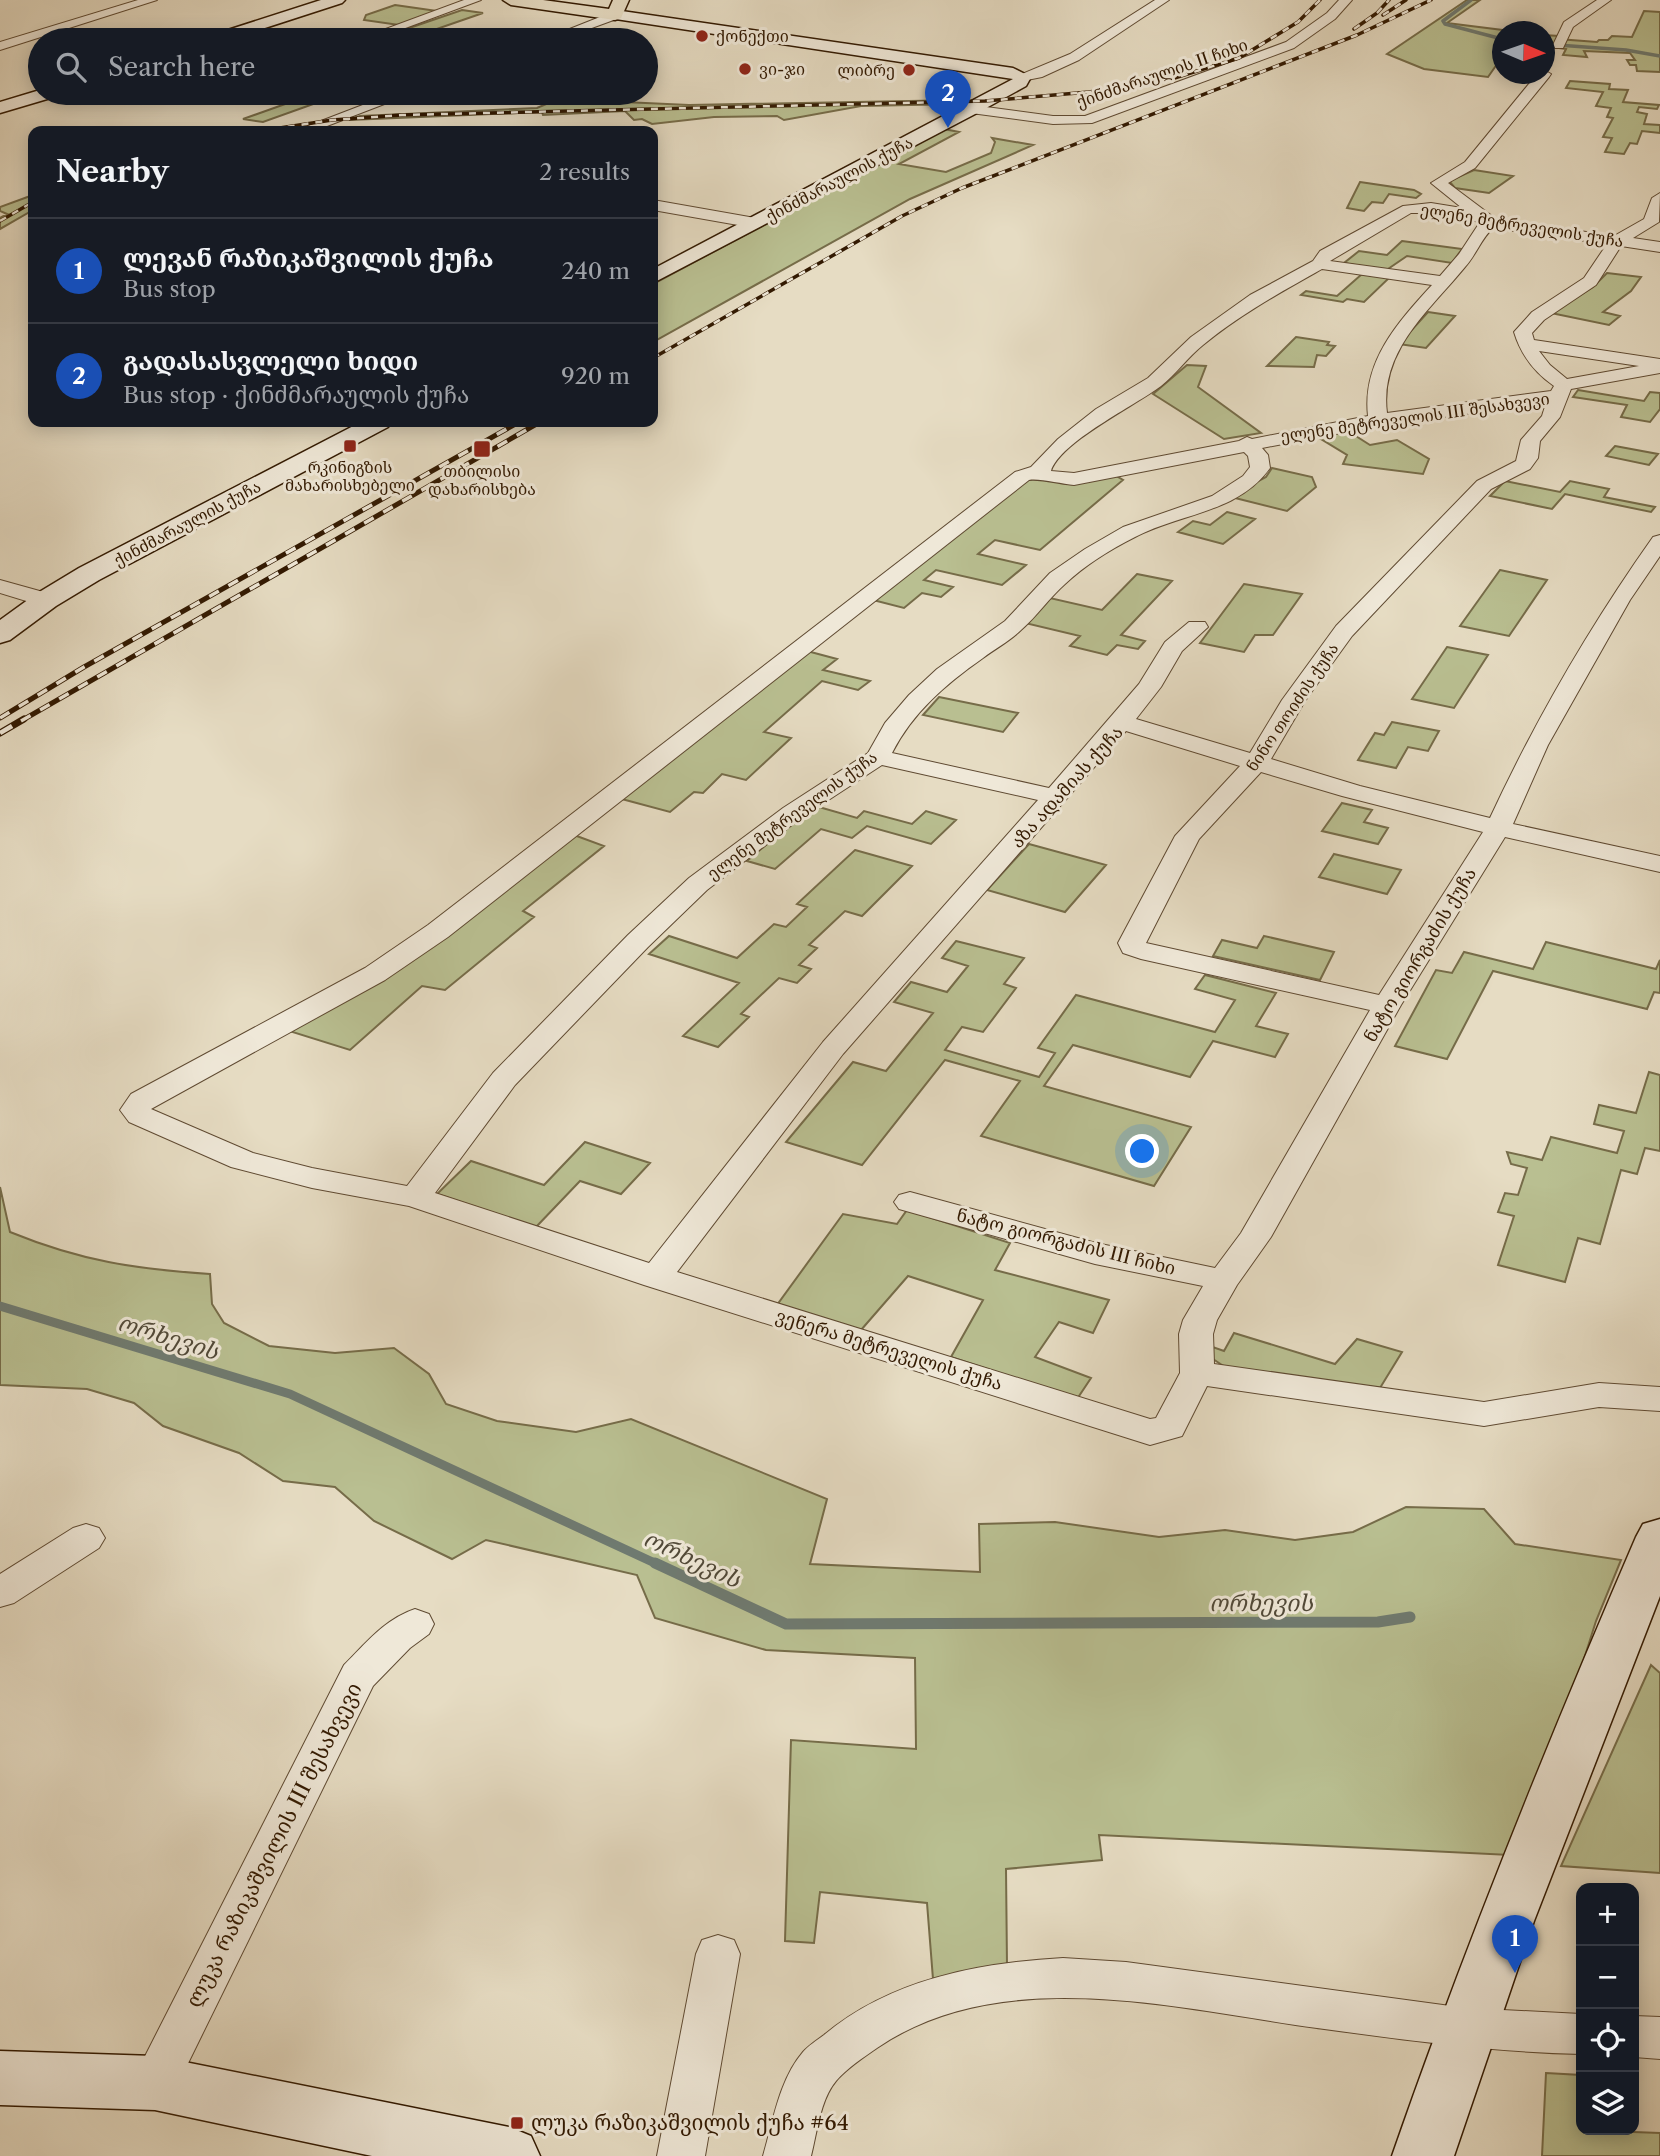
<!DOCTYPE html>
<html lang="en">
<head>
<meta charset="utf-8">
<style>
  body { margin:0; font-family:"Libre Caslon Text","Noto Serif Georgian",serif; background:#242831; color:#f1f3f6 }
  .controls { position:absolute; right:21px; bottom:21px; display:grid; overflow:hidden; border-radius:14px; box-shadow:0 4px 18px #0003 }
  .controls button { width:63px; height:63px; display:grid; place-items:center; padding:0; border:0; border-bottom:2px solid #363941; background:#171b24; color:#f1f3f6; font:35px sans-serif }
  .compass { position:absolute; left:1492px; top:21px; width:63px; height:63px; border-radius:50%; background:#171b24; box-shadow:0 4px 18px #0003; rotate:92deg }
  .you { position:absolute; left:1143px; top:1152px; width:24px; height:24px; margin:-18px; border:5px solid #fff; border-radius:50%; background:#1a73e8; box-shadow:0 0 0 10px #1a73e833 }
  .badge { display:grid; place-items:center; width:46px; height:46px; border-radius:50%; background:#c59692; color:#fff; font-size:23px; font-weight:700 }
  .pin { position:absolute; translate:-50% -58px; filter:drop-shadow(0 2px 4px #0008) }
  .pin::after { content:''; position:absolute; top:37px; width:24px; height:21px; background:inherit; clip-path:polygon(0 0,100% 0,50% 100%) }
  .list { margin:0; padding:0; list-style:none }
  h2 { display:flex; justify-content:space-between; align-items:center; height:91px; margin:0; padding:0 28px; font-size:30px }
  h2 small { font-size:23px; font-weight:400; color:#9ea1a6 }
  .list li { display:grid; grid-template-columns:46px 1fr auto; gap:21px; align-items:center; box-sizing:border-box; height:105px; padding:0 28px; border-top:2px solid #363941 }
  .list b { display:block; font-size:26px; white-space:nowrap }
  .list p { margin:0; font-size:23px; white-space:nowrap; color:#9ea1a6 }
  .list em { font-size:23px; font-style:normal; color:#9ea1a6 }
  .icon { flex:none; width:38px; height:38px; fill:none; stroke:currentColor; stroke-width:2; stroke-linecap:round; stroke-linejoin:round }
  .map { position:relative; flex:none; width:1660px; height:2156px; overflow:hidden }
  .search { position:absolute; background:#171b24; box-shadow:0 4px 18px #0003; left:28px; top:28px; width:630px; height:77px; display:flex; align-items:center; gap:18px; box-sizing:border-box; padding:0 24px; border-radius:38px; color:#9ea1a6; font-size:26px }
  .panel { position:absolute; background:#171b24; box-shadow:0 4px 18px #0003; left:28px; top:126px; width:630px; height:301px; border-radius:14px }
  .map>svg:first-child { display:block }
  .green { fill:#b9bf91; stroke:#766c49; stroke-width:2 }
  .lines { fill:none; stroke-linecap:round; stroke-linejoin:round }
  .stream-far2 { stroke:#6f7a70; stroke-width:3.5 }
  .stream-far1 { stroke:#6f7a70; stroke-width:9 }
  .stream { stroke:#6f7a70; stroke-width:11 }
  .street-casing { stroke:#5f4a32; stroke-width:2 }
  .secondary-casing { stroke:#321901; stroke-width:3 }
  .primary-casing { stroke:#321901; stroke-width:3 }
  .street { fill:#efe8d8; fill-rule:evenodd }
  .secondary { fill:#efe8d8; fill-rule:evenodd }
  .primary { fill:#e6dcc3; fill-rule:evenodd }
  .rail-far2-casing { stroke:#321901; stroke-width:3.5 }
  .rail-far1-casing { stroke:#321901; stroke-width:5 }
  .rail-casing { stroke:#321901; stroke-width:7 }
  .rail-far2 { stroke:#efe8d8; stroke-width:2.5; stroke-dasharray:7; stroke-linecap:butt }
  .rail-far1 { stroke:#efe8d8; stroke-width:3.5; stroke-dasharray:11; stroke-linecap:butt }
  .rail { stroke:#efe8d8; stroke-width:4.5; stroke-dasharray:14; stroke-linecap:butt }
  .poi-dot { fill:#8f2418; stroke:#efe8d8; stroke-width:2.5 }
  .labels { text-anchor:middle; stroke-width:6; stroke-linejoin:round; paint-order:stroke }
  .far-poi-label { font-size:16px; fill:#321901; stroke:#efe8d8; text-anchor:start }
  .far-street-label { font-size:16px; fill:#321901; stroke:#efe8d8 }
  .street-label { font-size:18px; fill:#321901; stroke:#efe8d8 }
  .near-street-label { font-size:21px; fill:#321901; stroke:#efe8d8 }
  .near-poi-label { font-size:21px; fill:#321901; stroke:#efe8d8; text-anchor:start }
  .near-water-label { font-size:23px; font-style:italic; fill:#514938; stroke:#efe8d8 }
</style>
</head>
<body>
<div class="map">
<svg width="1660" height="2156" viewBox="0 0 1660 2156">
  <rect width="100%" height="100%" fill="#e6dcc3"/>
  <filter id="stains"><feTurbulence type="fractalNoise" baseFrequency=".00286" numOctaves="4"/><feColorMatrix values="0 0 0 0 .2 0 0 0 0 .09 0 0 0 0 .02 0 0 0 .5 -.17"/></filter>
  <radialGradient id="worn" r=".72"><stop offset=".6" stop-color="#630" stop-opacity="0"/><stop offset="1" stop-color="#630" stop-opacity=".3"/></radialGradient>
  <path class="green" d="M1467 0H1480L1447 23 1511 31 1502 32V57L1488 77 1424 69 1387 54Z
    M395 5 437 11 399 25 364 20 366 15Z
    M462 10 483 13 405 40 380 38Z
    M1644 11 1660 12V72L1637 71 1636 65H1630L1627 60H1635L1630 53 1584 51 1587 57 1563 55 1566 49 1545 46 1544 35 1559 36 1558 39 1597 42 1599 40H1608L1612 36 1632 37Z
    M1570 81 1610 84 1609 89 1628 90 1623 102 1659 105 1657 109 1639 107 1637 112 1647 114 1644 124 1660 125V133L1642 131 1637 144 1630 143 1624 154 1605 152 1612 138 1603 137 1613 118 1607 117 1611 108 1596 106 1603 92 1566 88Z
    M316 93H344L263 122 243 119Z
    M558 99 689 105 961 100 960 104 861 106 784 120 777 116 714 117 652 124 642 119 634 120 625 111 543 115 542 112 349 120 360 116 537 108Z
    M944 129 959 132 899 164 946 172 991 153 995 142 992 138 1033 145 910 199 653 342V284Z
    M1474 170 1513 176 1489 193 1455 188 1449 181Z
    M1360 182 1414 190 1421 194 1416 198 1389 194 1383 203 1372 202 1364 211 1347 208Z
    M33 195V210L0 229V218L7 214 0 211V207Z
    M1402 241 1462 249 1452 263 1407 256 1385 271 1344 263 1359 251 1387 255Z
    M1607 273 1641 277 1631 291 1603 312 1620 316 1609 325 1551 313 1593 287Z
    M1362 274 1389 278 1364 302 1347 299 1343 302 1301 295 1306 291 1337 296Z
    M1428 312 1455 316 1426 348 1399 344Z
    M1296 337 1329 342 1327 345 1335 346 1326 356 1317 355 1314 367 1267 366Z
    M1187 365 1206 366 1198 387 1261 433 1224 439 1153 394Z
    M1578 390 1644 401 1650 392 1660 393V409L1650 422 1621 417 1627 405 1573 397Z
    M1348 431 1370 445 1397 440 1429 459 1423 474 1343 464 1347 455 1316 436Z
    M1615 446 1658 454 1649 465 1606 456Z
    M1272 468 1312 477 1316 487 1287 511 1235 498 1236 493 1266 477Z
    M1113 474 1123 480 1040 550 995 540 978 554 1026 565 1002 585 936 570 924 580 953 587 941 597 922 593 904 608 873 600 1027 478C1064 482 1077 481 1113 474Z
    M1505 481 1560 492 1570 481 1609 489 1604 497 1655 507 1651 512 1565 494 1552 509 1490 496Z
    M1227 512 1255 519 1223 544 1178 532 1193 521 1210 525Z
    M1500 570 1547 580 1509 636 1460 626Z
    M1137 574 1172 581 1121 635 1145 641 1138 649 1117 645 1107 655 1070 646 1080 636 1025 623 1050 598 1102 610Z
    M1244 584 1302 594 1273 635H1255L1244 652 1200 643Z
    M1447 647 1488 655 1454 708 1412 699Z
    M807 651 837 659 823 670 870 681 858 690 822 681 764 732 791 738 746 780 722 774 703 793 694 792 670 812 618 798Z
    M939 697 1018 713 1003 732 923 715Z
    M1392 722 1439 731 1428 751 1408 747 1396 768 1358 760 1375 733 1384 735Z
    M1342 803 1372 810 1364 822 1388 828 1378 844 1322 831Z
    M812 805 857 818 864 811 912 824 926 811 956 820 931 844 867 826 852 838 821 829 775 869 747 861Z
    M574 835 604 846 523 911 534 917 445 990 422 986 350 1050 286 1030Z
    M1029 844 1106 865 1065 912 987 890Z
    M855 850 912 866 862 916 845 911 809 945 817 948 799 965 811 969 797 983 779 978 741 1014 749 1017 718 1047 683 1036 739 983 649 954 669 936 737 958 774 924 786 927 807 907 797 904Z
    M1334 854 1401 870 1387 894 1319 877Z
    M1264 936 1334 952 1320 980 1213 956 1222 940 1257 948Z
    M956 941 1024 958 1004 984 1016 988 983 1032 962 1027 945 1050 1039 1077 1055 1053 1038 1048 1076 995 1215 1032 1235 1000 1195 989 1205 975 1276 993 1256 1026 1288 1034 1275 1057 1213 1041 1190 1077 1073 1045 1044 1086 1191 1127 1154 1186 981 1136 1020 1081 945 1060 862 1165 786 1142 853 1062 886 1071 933 1013 894 1002 911 982 947 992 968 966 942 958Z
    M1546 942 1656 969 1660 960V993L1654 992 1647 1009 1493 971 1447 1059 1395 1046 1436 970 1452 973 1464 952 1533 969Z
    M1649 1072 1660 1075V1151L1645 1148 1637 1174 1621 1170 1600 1244 1578 1238 1565 1282 1498 1265 1514 1216 1498 1212 1505 1193 1518 1195 1527 1168 1511 1164 1507 1152 1542 1160 1551 1137 1617 1153 1624 1131 1594 1124 1599 1105 1636 1113Z
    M585 1142 650 1163 621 1194 580 1181 536 1227 437 1194 471 1161 544 1185Z
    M0 1187 10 1232C81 1261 135 1269 210 1274L212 1304 224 1323 269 1346 335 1353 394 1348 429 1374 446 1404 497 1421 576 1432 631 1419 827 1499 810 1564 980 1572 979 1524 1055 1522 1159 1537 1225 1530 1295 1540 1353 1532 1406 1507 1484 1509 1515 1544 1621 1560 1596 1621 1577 1681 1510 1855 1099 1835 1102 1860 1006 1869 1007 1965 933 1979 927 1903 820 1892 814 1943 785 1941 791 1740 916 1749 915 1658 766 1650 655 1618 637 1575 486 1540 452 1559 374 1521 335 1487 283 1481 239 1453 163 1426 134 1403 87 1389 0 1385Z
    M907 1210 1010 1243 995 1270 1109 1300 1093 1333 1059 1322 1035 1357 1091 1378 1077 1399 951 1357 983 1300 908 1276 861 1330 777 1305 843 1214 897 1224Z
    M1234 1333 1335 1364 1357 1339 1402 1352 1380 1388 1225 1367 1210 1357 1207 1345 1224 1351Z
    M1651 1665 1660 1673V1873L1561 1866Z
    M1546 2073 1581 2075V2130L1660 2133V2156H1542Z"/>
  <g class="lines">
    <path class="stream-far2" d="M1471 0 1443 21 1445 24 1502 39
      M1544 44 1626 50 1660 56"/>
    <path class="stream-far1" d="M0 1306 290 1394 659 1565"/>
    <path class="stream" d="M655 1563 786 1624 1378 1622 1410 1617"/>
    <g class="street-casing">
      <path id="street" d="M138 0H157L0 50V42Z
        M464 0H481L373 40H356Z
        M1155 0H1169L1079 60 1042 77 1022 81 1015 77 1070 54Z
        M1339 0H1352L1335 19 1294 48 1092 123 1053 124 971 113 964 109 971 105 1053 116H1085L1286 42 1327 13Z
        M1597 0H1611L1573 27 1563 48H1555L1553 45 1564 22Z
        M615 11 621 15 619 18 559 40H542Z
        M1544 70 1551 74 1549 77 1475 168 1448 183 1496 219 1614 236 1644 219 1652 198 1660 193 1659 222 1633 238 1660 242V252L1621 246 1596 285 1544 320 1532 333 1534 340 1660 359V373L1571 389 1560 417 1540 441 1538 458 1530 469 1491 489 1352 636 1305 701 1271 759 1360 786 1490 818C1536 719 1590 626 1653 537L1660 535V556L1630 600 1548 745 1513 824 1660 856V872L1505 837 1401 1005 1271 1237 1237 1285 1217 1320 1213 1334 1214 1364 1484 1402 1599 1383 1660 1387V1411L1599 1407 1484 1426 1207 1386 1182 1436 1150 1445 644 1285 409 1206 312 1188 231 1167 129 1122 120 1110 131 1094 365 968 428 925 1015 472 1031 467 1058 439 1096 409 1148 378 1191 337 1250 295 1313 261 1320 251 1403 206 1431 203 1462 208 1431 183 1465 162 1537 74H1544ZM1411 213H1431L1480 222 1459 254 1440 276 1330 261ZM1493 228 1607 244 1584 278 1532 312 1514 332C1521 355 1534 372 1554 386L1551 391 1387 413C1379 351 1429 311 1465 267 1476 255 1481 239 1493 228ZM1322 269 1432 285C1397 323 1362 362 1368 416L1252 439 1247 437 1239 441 1074 473 1051 471C1060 442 1136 405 1161 386 1176 374 1188 357 1203 345 1239 315 1281 292 1322 269ZM1539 351 1639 366 1567 379 1550 365ZM1546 403 1542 416 1521 440 1516 461 1477 481 1336 626 1282 700 1250 753 1136 719 1161 687 1182 651 1208 627 1205 622H1189L1165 642 1139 684 1049 788 892 753C913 712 946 684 983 658 995 649 1010 641 1021 630 1037 616 1049 598 1065 584 1085 565 1111 549 1135 537 1181 513 1238 513 1270 468L1268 455 1262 448 1378 426ZM1244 452 1248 456 1250 467 1243 476 1212 496 1123 527 1085 549 1050 573 1005 621 937 669 909 695 885 723 868 753 783 808 689 878 628 935 493 1073 407 1186 312 1168 253 1153 151 1109 385 980 448 937 1029 480C1038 478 1062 484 1074 485ZM1126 731 1240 766 1175 836 1118 943 1123 953 1141 959 1370 1010 1241 1233 1215 1268 1096 1243 910 1192 899 1195 894 1202 899 1209 1095 1264 1203 1286 1183 1320 1179 1334 1180 1373 1156 1418 1150 1419 677 1272 843 1054ZM882 765 1038 800 823 1042 649 1263 435 1193 515 1085 648 947 707 890 801 818ZM1261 772 1342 796 1483 832 1379 995 1146 943 1199 839Z
        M394 93H413L314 131H295Z
        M653 200 755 218 763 223 755 228 653 210Z
        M0 580 54 595 57 600 54 605 46 607 0 593Z
        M86 1524 99 1528 105 1538 99 1548 14 1603 0 1607V1574L73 1528Z
        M415 1609 429 1614 434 1624 429 1634 410 1648 373 1686 171 2098 155 2104 139 2098 132 2083 139 2068 344 1665C366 1643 385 1619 415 1609Z
        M718 1935 734 1940 740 1954 705 2156H657L696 1954 702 1940Z
        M1063 1958 1126 1962 1465 2008 1581 2014V2054C1492 2052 1405 2040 1317 2028 1178 2009 1002 1962 877 2048 864 2057 847 2068 836 2081 820 2100 817 2133 811 2156H763C773 2122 779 2080 803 2052 808 2046 817 2040 824 2035 891 1979 978 1963 1063 1958Z
        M1634 2016 1660 2017V2059L1634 2057Z"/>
    </g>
    <g class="secondary-casing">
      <path id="secondary" d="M321 0H345L342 3 228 40H204L206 37Z
        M615 10 1013 68 1031 77 1026 86 977 113 653 283V269L1013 79 609 18 607 15Z
        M40 90V93H57L54 97 0 113V102Z
        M361 422H391L388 427 99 580 56 606 10 640 0 643V620L36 594 79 568Z
        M1660 1519V1596L1534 1921 1454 2156H1392C1465 1946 1548 1741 1636 1537L1643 1524Z
        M0 2051 155 2056 509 2127 531 2136 540 2156H372L155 2110 0 2105Z"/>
    </g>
    <g class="primary-casing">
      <path id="primary" d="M503 0H543L609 9 613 0H629L621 18 615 20 511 5Z"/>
    </g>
    <use href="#street" class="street"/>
    <use href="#secondary" class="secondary"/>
    <use href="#primary" class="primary"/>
    <g class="rail-far2-casing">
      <path id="rail-far2" d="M1383 15 1406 0
        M1354 29 1377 13 1389 0
        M260 131 332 120 402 115 985 101 1089 92 1168 80 1239 58 1298 22 1320 0
        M0 221 33 202
        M653 358 902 216 962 188 1357 35 1431 0
        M516 424 520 422
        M537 424 541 422"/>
    </g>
    <g class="rail-far1-casing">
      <path id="rail-far1" d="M0 718 84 667 519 422
        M21 721 540 422"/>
    </g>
    <g class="rail-casing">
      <path id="rail" d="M0 733 24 719"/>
    </g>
    <use href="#rail-far2" class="rail-far2"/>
    <use href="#rail-far1" class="rail-far1"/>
    <use href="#rail" class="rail"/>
  </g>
  <g class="poi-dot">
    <circle cx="702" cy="36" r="7"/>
    <circle cx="745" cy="69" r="7"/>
    <circle cx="909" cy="70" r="7"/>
    <rect x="343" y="439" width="14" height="14" rx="3.5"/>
    <rect x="473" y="440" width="18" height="18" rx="3.5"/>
    <rect x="510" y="2116" width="14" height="14" rx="3.5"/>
  </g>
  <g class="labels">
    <g class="far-poi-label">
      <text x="716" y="42">ქონექთი</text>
      <text x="759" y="75">ვი-ჯი</text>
      <text x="895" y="76" text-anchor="end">ლიბრე</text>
      <text x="350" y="473" text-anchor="middle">რკინიგზის<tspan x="350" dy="18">მახარისხებელი</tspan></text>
      <text x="482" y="477" text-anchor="middle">თბილისი<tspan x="482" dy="18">დახარისხება</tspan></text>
    </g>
    <g class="far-street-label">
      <text transform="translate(1162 73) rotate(-19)" y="6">ქინძმარაულის II ჩიხი</text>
      <text transform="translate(839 179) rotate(-28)" y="6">ქინძმარაულის ქუჩა</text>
      <text transform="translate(1522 225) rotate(9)" y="6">ელენე მეტრეველის ქუჩა</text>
      <text transform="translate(1415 417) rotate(-8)" y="6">ელენე მეტრეველის III შესახვევი</text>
      <text transform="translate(187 523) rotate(-28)" y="6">ქინძმარაულის ქუჩა</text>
      <text transform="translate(1292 707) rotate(-56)" y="6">ნინო თოიძის ქუჩა</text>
      <text transform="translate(792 815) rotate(-36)" y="6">ელენე მეტრეველის ქუჩა</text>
    </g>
    <g class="street-label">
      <text transform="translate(1067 787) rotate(-48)" y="6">აზა ადამიას ქუჩა</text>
      <text transform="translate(1420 955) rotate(-59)" y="6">ნატო გიორგაძის ქუჩა</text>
      <text transform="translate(1066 1242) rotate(14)" y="6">ნატო გიორგაძის III ჩიხი</text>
      <text transform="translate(889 1350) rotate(17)" y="6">ვენერა მეტრეველის ქუჩა</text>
    </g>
    <g class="near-street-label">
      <text transform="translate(274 1845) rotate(-63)" y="7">ლუკა რაზიკაშვილის III შესახვევი</text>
    </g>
    <g class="near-poi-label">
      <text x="531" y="2130">ლუკა რაზიკაშვილის ქუჩა #64</text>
    </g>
    <g class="near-water-label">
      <text transform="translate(168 1337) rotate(17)" y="8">ორხევის</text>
      <text transform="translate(692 1559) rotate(25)" y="8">ორხევის</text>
      <text x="1261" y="1611">ორხევის</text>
    </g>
  </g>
  <rect width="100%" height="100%" filter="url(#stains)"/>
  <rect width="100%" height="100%" fill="url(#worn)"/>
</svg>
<div class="controls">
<button>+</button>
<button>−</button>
<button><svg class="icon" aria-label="locate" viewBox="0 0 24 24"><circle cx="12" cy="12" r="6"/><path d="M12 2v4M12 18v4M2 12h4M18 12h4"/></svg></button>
<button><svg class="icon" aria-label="layers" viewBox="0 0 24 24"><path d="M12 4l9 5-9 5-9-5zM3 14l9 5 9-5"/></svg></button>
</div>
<svg class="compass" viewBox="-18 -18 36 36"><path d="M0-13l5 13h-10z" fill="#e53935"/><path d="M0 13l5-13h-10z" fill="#9ea1a6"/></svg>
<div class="you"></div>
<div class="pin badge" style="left:1515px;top:1973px;background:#1a4fb4">1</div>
<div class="pin badge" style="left:948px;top:128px;background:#1a4fb4">2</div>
<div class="search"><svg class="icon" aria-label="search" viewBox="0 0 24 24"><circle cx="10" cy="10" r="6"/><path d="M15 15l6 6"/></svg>Search here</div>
<section class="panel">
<h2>Nearby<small>2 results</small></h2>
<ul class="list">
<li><span class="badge" style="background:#1a4fb4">1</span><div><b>ლევან რაზიკაშვილის ქუჩა</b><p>Bus stop</p></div><em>240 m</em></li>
<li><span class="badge" style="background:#1a4fb4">2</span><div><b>გადასასვლელი ხიდი</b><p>Bus stop · ქინძმარაულის ქუჩა</p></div><em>920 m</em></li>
</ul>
</section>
</div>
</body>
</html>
